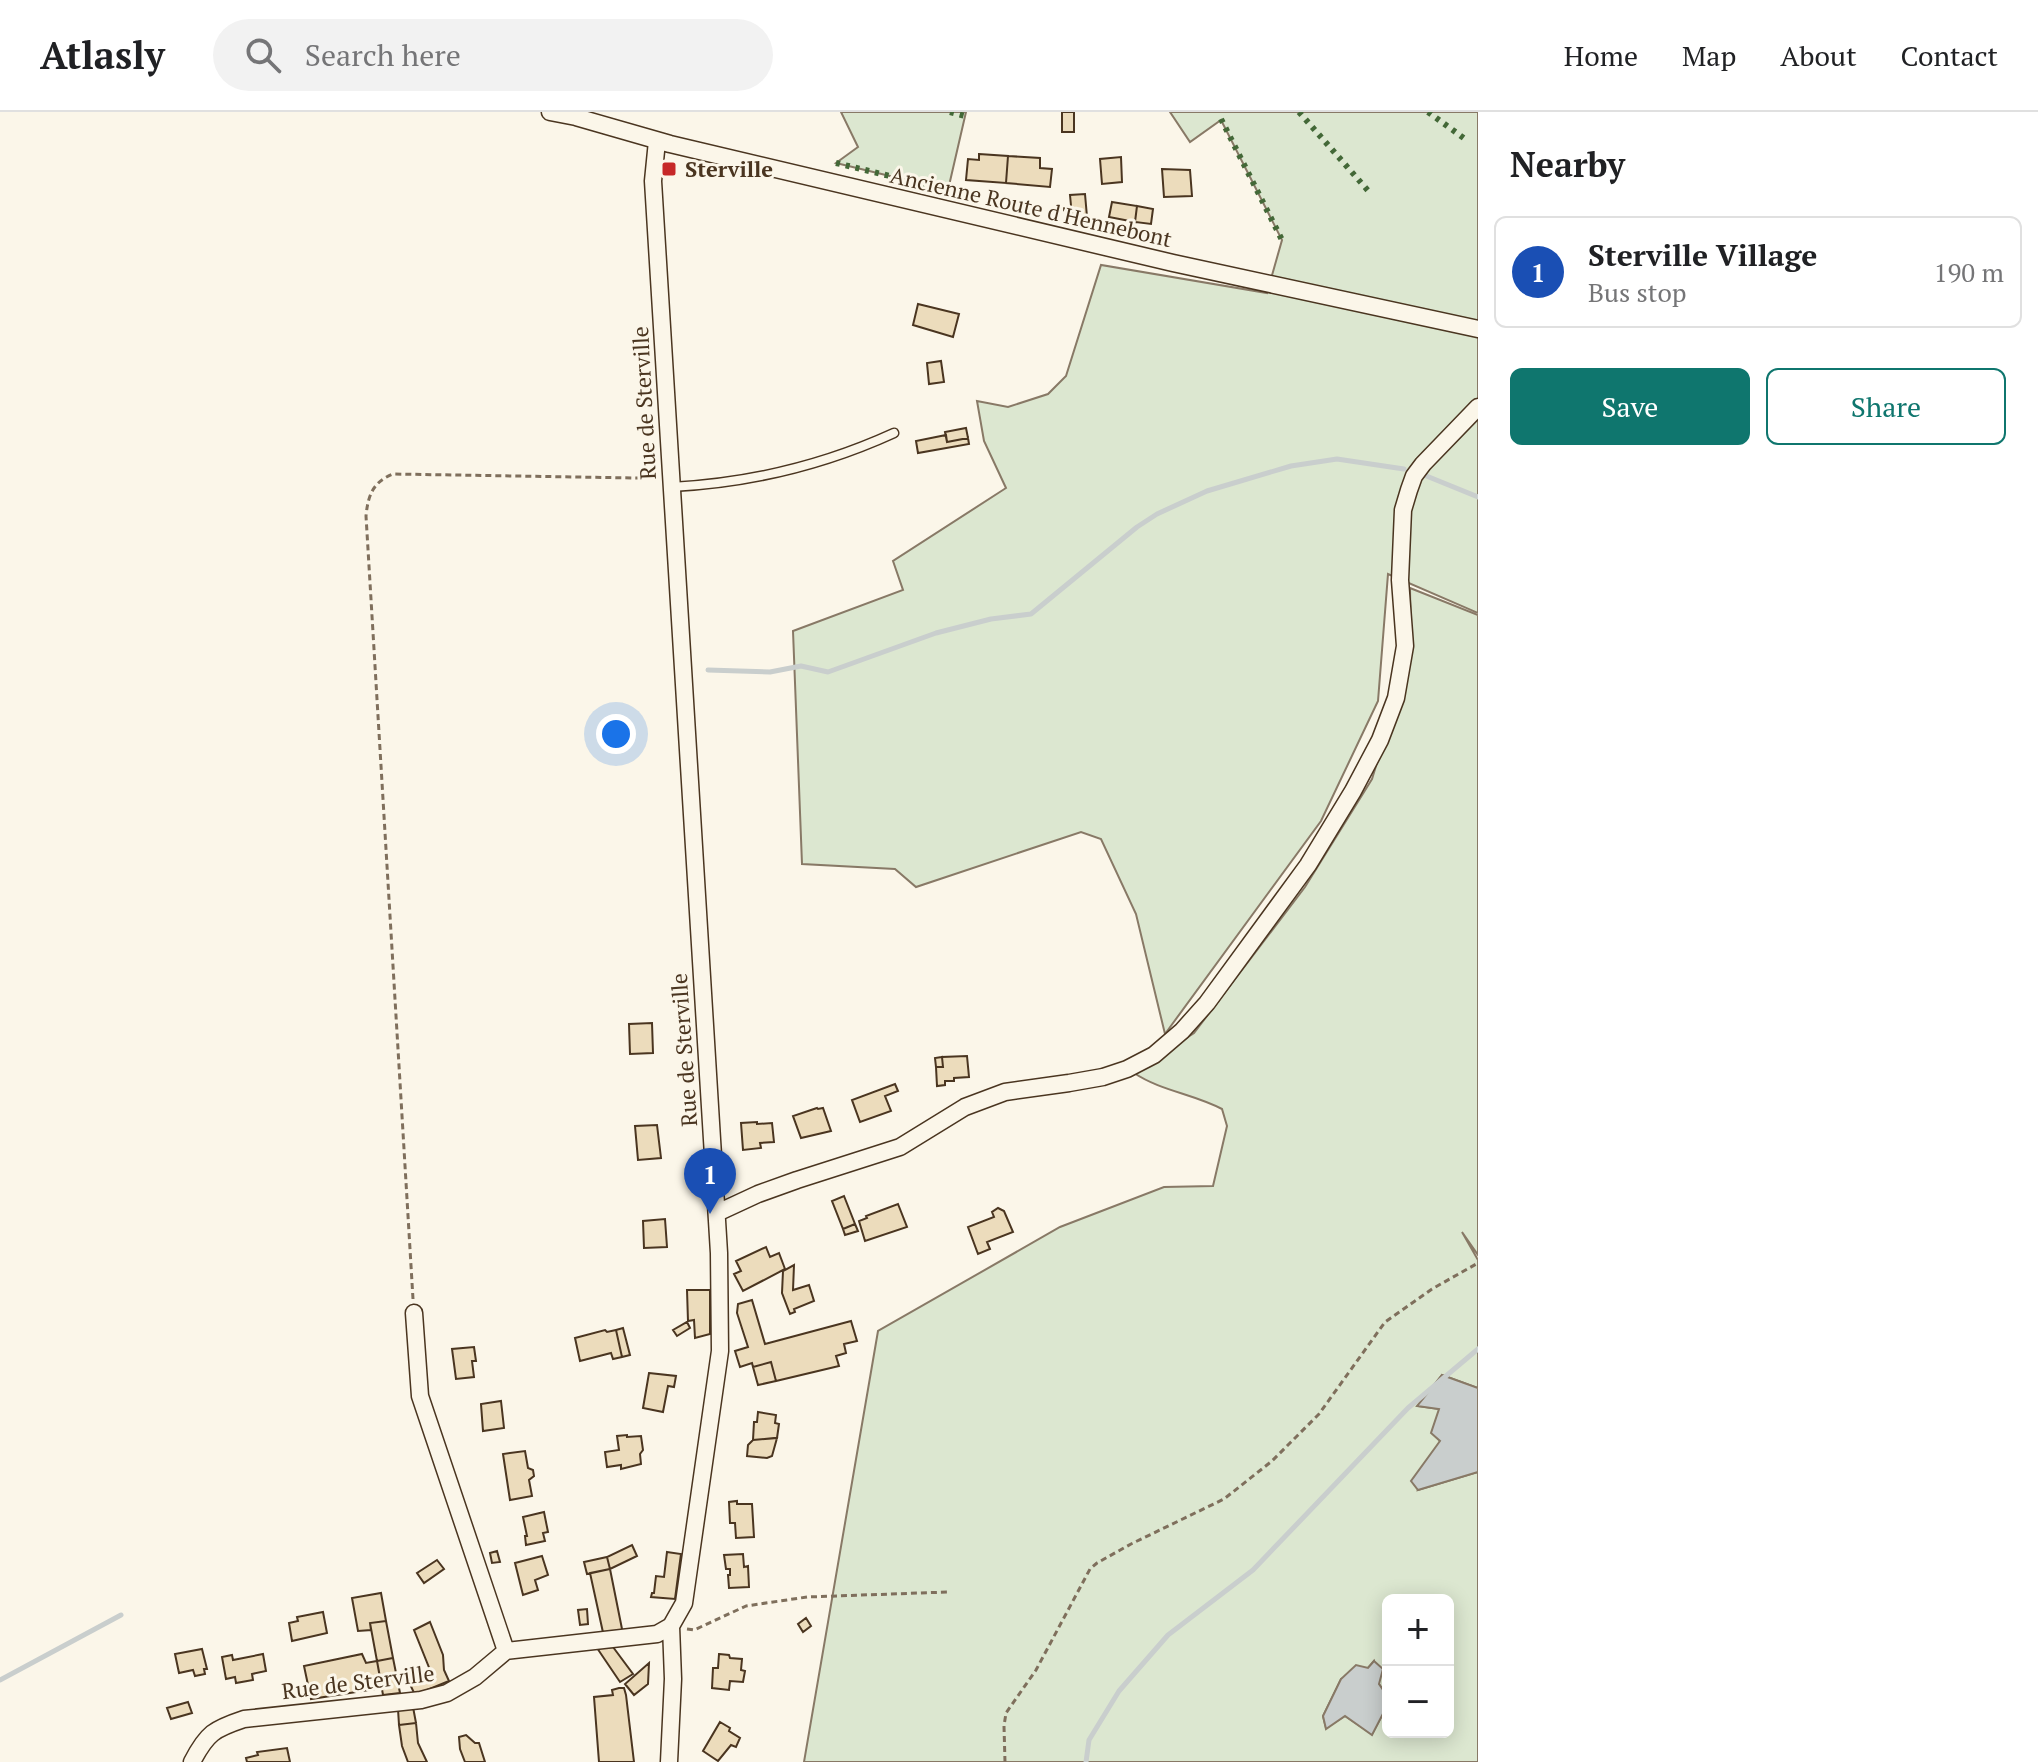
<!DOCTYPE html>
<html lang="en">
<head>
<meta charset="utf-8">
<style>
  body { margin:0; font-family:"PT Serif",serif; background:#f2f2f2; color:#202124 }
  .controls { position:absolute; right:24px; bottom:24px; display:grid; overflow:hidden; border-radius:12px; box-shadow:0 4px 20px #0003 }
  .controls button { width:72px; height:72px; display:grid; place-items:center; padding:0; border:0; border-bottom:2px solid #e0e0e0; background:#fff; color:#202124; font:40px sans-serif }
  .you { position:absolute; left:616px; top:622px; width:28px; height:28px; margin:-20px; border:6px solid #fff; border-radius:50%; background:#1a73e8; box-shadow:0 0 0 12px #1a73e833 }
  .badge { display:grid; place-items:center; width:52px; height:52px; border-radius:50%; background:#0f766e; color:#fff; font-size:26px; font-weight:700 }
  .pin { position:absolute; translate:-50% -66px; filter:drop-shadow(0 2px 4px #0008) }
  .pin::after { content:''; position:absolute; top:42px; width:28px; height:24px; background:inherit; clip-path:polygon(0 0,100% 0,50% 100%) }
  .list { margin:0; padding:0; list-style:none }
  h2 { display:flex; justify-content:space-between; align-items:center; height:104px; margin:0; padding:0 32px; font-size:34px }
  h2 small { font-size:26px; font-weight:400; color:#757577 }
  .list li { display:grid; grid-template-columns:52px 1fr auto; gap:24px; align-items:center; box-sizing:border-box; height:112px; margin:0 16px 16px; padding:0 16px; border:2px solid #e0e0e0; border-radius:12px }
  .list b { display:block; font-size:30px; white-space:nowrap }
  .list p { margin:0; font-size:26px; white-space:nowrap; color:#757577 }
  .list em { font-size:26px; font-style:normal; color:#757577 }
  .actions { display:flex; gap:16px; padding:24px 32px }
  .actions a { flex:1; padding:18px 0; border:2px solid #0f766e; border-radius:12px; text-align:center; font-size:28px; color:#0f766e }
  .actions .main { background:#0f766e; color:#fff }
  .icon { flex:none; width:44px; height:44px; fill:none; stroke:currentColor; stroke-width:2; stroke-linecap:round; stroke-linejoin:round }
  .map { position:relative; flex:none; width:1478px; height:1650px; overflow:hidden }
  header { display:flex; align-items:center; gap:48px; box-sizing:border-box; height:112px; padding:0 40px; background:#fff; border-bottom:2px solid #e0e0e0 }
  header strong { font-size:38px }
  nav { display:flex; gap:44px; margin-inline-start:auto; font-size:28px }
  .search { width:560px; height:72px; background:#f2f2f2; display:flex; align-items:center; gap:20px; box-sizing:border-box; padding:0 28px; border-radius:44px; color:#757577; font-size:30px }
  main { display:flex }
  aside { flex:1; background:#fff }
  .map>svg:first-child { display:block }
  .green { fill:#dce7d0; stroke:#887966; stroke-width:2; fill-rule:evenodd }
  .water { fill:#c9cecd; stroke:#887966; stroke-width:2 }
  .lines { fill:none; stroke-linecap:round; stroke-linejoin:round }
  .stream { stroke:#c9cecd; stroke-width:5 }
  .building { fill:#ecdcbc; stroke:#4a3520; stroke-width:2 }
  .service-casing { stroke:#4a3520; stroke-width:11 }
  .minor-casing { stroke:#4a3520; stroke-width:19 }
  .path { stroke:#7f6f5c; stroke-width:3; stroke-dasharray:6 4; stroke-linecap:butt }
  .service { stroke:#fbf6e9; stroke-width:8 }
  .minor { stroke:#fbf6e9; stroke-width:16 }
  .hedge { stroke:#436837; stroke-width:6; stroke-dasharray:4 6; stroke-linecap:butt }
  .poi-dot { fill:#c62828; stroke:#fbf6e9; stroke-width:3 }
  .labels { text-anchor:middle; stroke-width:6; stroke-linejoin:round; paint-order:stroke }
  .poi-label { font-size:22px; font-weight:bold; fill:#4a3520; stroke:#fbf6e9; text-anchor:start }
  .street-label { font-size:22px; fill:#4a3520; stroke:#fbf6e9 }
</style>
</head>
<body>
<header>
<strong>Atlasly</strong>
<div class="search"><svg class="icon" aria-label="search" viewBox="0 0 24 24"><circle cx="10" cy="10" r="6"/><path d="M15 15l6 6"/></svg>Search here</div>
<nav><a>Home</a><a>Map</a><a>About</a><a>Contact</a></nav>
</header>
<main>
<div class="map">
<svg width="1478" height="1650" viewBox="0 0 1478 1650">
  <rect width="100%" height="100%" fill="#fbf6e9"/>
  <path class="green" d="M841 0H966L948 78 836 51 858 35Z
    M1170 0H1478V501L1388 462 1378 589 1321 709 1165 922 1136 802 1101 727 1081 720 916 775 895 757 802 752 793 519 903 478 893 449 1006 376 984 329 977 289 1008 295 1048 282 1066 264 1101 153 1267 181 1282 128 1221 8 1190 30Z
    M1410 476 1478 503V1143L1462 1120 1478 1148V1276L1442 1263 1418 1294 1439 1297 1440 1329 1418 1378 1478 1360V1650H804L878 1219 1060 1115 1164 1075 1213 1074 1227 1014 1222 997C1194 982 1161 979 1134 961L1194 921 1305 775 1372 667 1411 539ZM1388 1488H1448V1620H1388V1592L1372 1622 1345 1604 1326 1616 1323 1604 1341 1567 1368 1556 1374 1549 1379 1572 1388 1585Z"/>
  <path class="water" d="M1442 1263 1478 1276V1360L1418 1378 1411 1369 1440 1329 1431 1321 1439 1297 1417 1294Z
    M1374 1549 1383 1557 1379 1572 1388 1585V1592L1372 1623 1345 1604 1326 1617 1323 1604 1341 1567 1356 1553 1368 1556Z"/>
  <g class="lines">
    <path class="stream" d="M1424 363 1478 385
      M708 558 770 560 801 554 828 560 936 521 991 507 1031 502 1137 415 1157 402 1207 379 1291 354 1337 347 1404 357
      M0 1568 121 1503
      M1086 1650 1089 1628 1119 1579 1168 1523 1253 1458 1408 1296 1478 1237"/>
  </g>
  <path class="building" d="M1062 0H1074V20H1062Z
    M979 42 1008 44 1006 71 966 68 968 47 979 48Z
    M1008 44 1040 46V56L1052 57 1050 75 1006 71Z
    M1121 45 1122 70 1102 72 1100 47Z
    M1162 57 1190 58 1192 84 1164 85Z
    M1085 82 1087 105 1072 104 1070 83Z
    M1112 90 1137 94 1135 110 1109 105Z
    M1137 94 1153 97 1151 112 1135 110Z
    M918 192 959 202 953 225 913 213Z
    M941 249 944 270 929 272 927 251Z
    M966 316 968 326 947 330 945 320Z
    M946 323 947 330 968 326 969 332 918 341 916 329Z
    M652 911 653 941 630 942 629 912Z
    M967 944 969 965 954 966V969H945V973L937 974 936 955H943L942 945Z
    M942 945 943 955H936L935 946Z
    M895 972 898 979 885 984 891 999 860 1010 852 988Z
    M817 996 818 997 823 996 831 1019 801 1026 793 1004Z
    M757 1010V1012L772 1011 774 1030 760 1031 761 1036 743 1038 741 1011Z
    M657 1013 661 1046 638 1048 635 1014Z
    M844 1084 855 1112 843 1117 832 1089Z
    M898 1092 907 1115 865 1129 859 1109 867 1106 866 1104Z
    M998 1096 1004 1099 1013 1120 987 1130 990 1137 978 1142 968 1115 994 1105 992 1100Z
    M665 1107 667 1135 644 1136 643 1109Z
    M855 1112 858 1119 845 1123 843 1117Z
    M766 1135 770 1145 779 1141 785 1157 743 1179 734 1162 741 1159 736 1149Z
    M794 1153 793 1178 809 1173 814 1189 794 1197 795 1200 790 1202 782 1181 783 1159Z
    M687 1178H710V1222L695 1226 694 1208 688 1209Z
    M752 1188 765 1232 851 1209 857 1229 844 1232 846 1241 836 1244 839 1254 776 1269 771 1250 753 1255 752 1251 740 1255 735 1239 748 1235 737 1201 738 1192Z
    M687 1210 690 1216 677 1224 673 1218Z
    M623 1216 630 1243 622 1245 616 1218Z
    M605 1218 607 1220 616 1218 622 1245 613 1247 611 1241 580 1249 575 1226Z
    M474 1235 476 1249H472L474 1265 456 1267 452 1237Z
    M771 1250 776 1269 758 1273 753 1255Z
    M649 1261 676 1264 674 1275 668 1274 663 1300 643 1296Z
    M501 1289 504 1316 483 1319 481 1292Z
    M758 1300 776 1303 775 1311 779 1312 777 1326 753 1328 754 1310H757Z
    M627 1323V1325L641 1324 643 1338 640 1342 641 1352 621 1357V1353L607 1355 605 1340 619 1338 617 1324Z
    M774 1326H777L772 1344 767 1346 747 1344 748 1333 753 1328Z
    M525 1339 528 1356 533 1358 534 1364 529 1368 532 1384 510 1388 503 1342Z
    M737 1389V1392H752L754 1425 736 1426 735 1411H730L729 1390Z
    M544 1400 548 1420 543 1421 545 1429 526 1433 525 1424H527L523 1405Z
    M632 1433 637 1444 610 1457 607 1445Z
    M497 1439 500 1450 492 1451 490 1441Z
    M667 1440 681 1442 675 1487 651 1485 652 1481H654L656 1464 664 1465Z
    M743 1442 744 1455 748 1454 749 1475 729 1476 728 1463H730V1457H726L724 1443Z
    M542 1444 548 1463 535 1468 538 1478 523 1483 515 1451Z
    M607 1445 610 1457 587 1462 584 1450Z
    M437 1448 444 1457 424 1471 417 1461Z
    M610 1457 623 1522 604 1525 590 1461Z
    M381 1481 386 1509 370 1511 371 1518 358 1519 352 1486Z
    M587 1497 588 1512 580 1513 578 1498Z
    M323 1500 327 1521 292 1529 289 1511 298 1509 297 1505Z
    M806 1506 811 1514 803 1520 798 1512Z
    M386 1509 393 1546 377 1549 370 1511Z
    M430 1510 443 1543 444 1558 449 1569 415 1583 408 1568 430 1558 414 1518Z
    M613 1535 633 1562 620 1570 597 1536Z
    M202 1537 207 1557H204L205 1562 195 1564 193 1558 179 1561 175 1542Z
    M263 1542 266 1559 252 1562 253 1568 236 1571 235 1565 226 1567 222 1545 232 1543 233 1548Z
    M362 1542 366 1551 377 1549 382 1576 311 1587 304 1554Z
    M719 1542 729 1543 730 1546 742 1547 741 1558 745 1559 743 1570 730 1569 729 1578 712 1576 713 1556H718Z
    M393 1546 400 1581 383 1583 377 1549Z
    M649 1551 648 1572 634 1583 625 1572Z
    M619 1576H624L626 1583 634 1650H599L594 1585 613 1583 612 1578Z
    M188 1590 192 1601 171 1607 167 1596Z
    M413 1595 416 1611 399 1613 398 1597Z
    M720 1610 730 1616 729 1619 740 1626 736 1635 731 1633 718 1649 703 1639Z
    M416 1611 418 1631 427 1650H408L402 1634 399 1613Z
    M466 1623 475 1631H479L485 1650H465L460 1637 459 1625Z
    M287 1636 290 1650H247L246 1646 258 1643 257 1640Z"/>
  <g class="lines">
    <g class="service-casing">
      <path id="service" d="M672 375C749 371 824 353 894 321"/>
    </g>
    <g class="minor-casing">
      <path id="minor" d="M550 0 576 5 670 32 1173 151 1478 217
        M717 1101 758 1082 797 1068 900 1035 965 995 1005 980 1069 971 1103 965 1127 957 1154 943 1182 919 1207 891 1308 753 1353 679 1380 628 1396 586 1405 534 1400 468 1403 398 1409 378 1414 364 1423 352 1478 295
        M414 1201 420 1284 506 1539
        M192 1650C207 1621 214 1617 244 1607L421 1588 447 1581 475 1565 506 1539 657 1522 671 1514 684 1491 720 1239 719 1141 653 69 657 29
        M669 1650 673 1567 671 1514"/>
    </g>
    <path class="path" d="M413 1187 366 404C368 383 373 370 393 362L637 366 655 363
      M687 1517 694 1518 746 1494 807 1485 948 1480
      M1005 1650 1004 1614 1006 1601 1036 1558 1090 1457 1097 1451 1131 1432 1224 1387 1272 1349 1319 1302 1385 1210 1432 1177 1478 1151"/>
    <use href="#service" class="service"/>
    <use href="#minor" class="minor"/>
    <path class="hedge" d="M950 0 965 4
      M1299 0 1371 82
      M1428 0 1465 27
      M1221 7 1282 128
      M836 51 948 78"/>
  </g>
  <rect class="poi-dot" x="661" y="49" width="16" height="16" rx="4"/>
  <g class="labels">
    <g class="poi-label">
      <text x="685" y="65">Sterville</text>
    </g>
    <g class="street-label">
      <text transform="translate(1031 95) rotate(13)" y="8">Ancienne Route d'Hennebont</text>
      <text transform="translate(644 291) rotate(-93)" y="8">Rue de Sterville</text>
      <text transform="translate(684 938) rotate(-94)" y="8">Rue de Sterville</text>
      <text transform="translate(358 1570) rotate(-7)" y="8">Rue de Sterville</text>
    </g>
  </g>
</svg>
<div class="controls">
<button>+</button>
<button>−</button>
</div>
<div class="you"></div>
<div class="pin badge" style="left:710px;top:1102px;background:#1a4fb4">1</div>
</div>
<aside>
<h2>Nearby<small></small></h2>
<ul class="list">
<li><span class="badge" style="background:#1a4fb4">1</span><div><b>Sterville Village</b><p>Bus stop</p></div><em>190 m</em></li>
</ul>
<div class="actions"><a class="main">Save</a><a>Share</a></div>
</aside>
</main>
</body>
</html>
